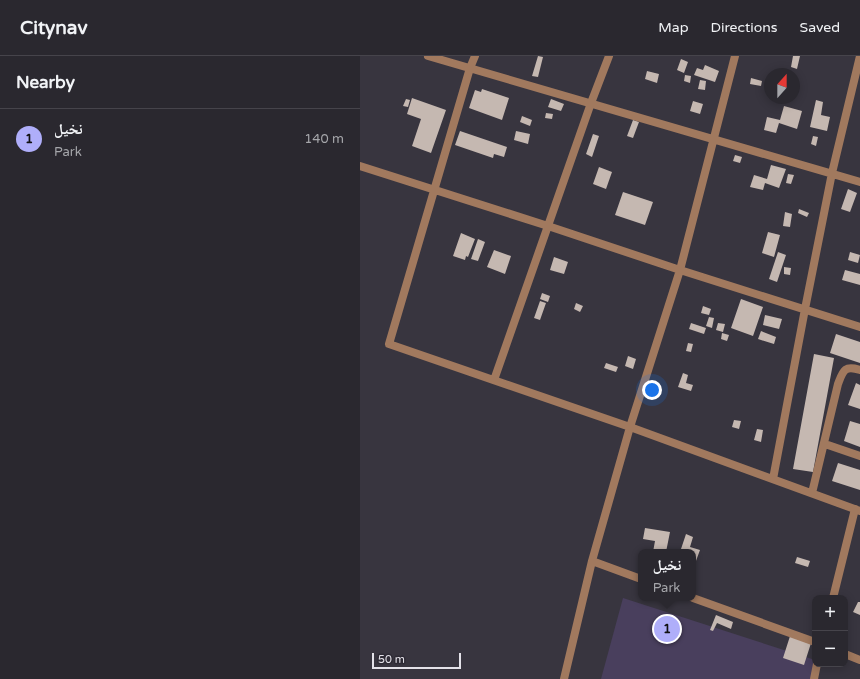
<!DOCTYPE html>
<html lang="en">
<head>
<meta charset="utf-8">
<style>
  body { margin:0; font-family:"Varela Round","Noto Naskh Arabic",sans-serif; background:#36343b; color:#f1f3f6 }
  .controls { position:absolute; right:12px; bottom:12px; display:grid; overflow:hidden; border-radius:8px; box-shadow:0 2px 10px #0003 }
  .controls button { width:36px; height:36px; display:grid; place-items:center; padding:0; border:0; border-bottom:1px solid #46444b; background:#2a282f; color:#f1f3f6; font:20px sans-serif }
  .compass { position:absolute; left:404px; top:12px; width:36px; height:36px; border-radius:50%; background:#2a282f; box-shadow:0 2px 10px #0003; rotate:21deg }
  .scale { position:absolute; left:12px; bottom:10px; width:89px; box-sizing:border-box; padding-left:4px; border:2px solid #e4e2e9; border-top:0; font-size:11px; line-height:14px; white-space:nowrap; color:#e4e2e9; -webkit-text-stroke:3px #2e2b35; paint-order:stroke }
  .you { position:absolute; left:292px; top:334px; width:14px; height:14px; margin:-10px; border:3px solid #fff; border-radius:50%; background:#1a73e8; box-shadow:0 0 0 6px #1a73e833 }
  .badge { display:grid; place-items:center; width:26px; height:26px; border-radius:50%; background:#afaefa; color:#111; font-size:13px; font-weight:700 }
  .pin { position:absolute; translate:-50% -50%; border:2px solid #fff; box-shadow:0 1px 4px #0006 }
  .popup { position:absolute; left:278px; top:493px; width:58px; height:52px; box-sizing:border-box; display:grid; place-content:center; border-radius:8px; background:#2a282f; filter:drop-shadow(0 1px 3px #0005); font-size:13px; white-space:nowrap; color:#a5a6aa }
  .popup b { font-size:15px; color:#f1f3f6 }
  .popup::after { content:''; position:absolute; left:50%; top:100%; margin-left:-8px; border:8px solid transparent; border-top-color:#2a282f }
  .list { margin:0; padding:0; list-style:none }
  h2 { display:flex; justify-content:space-between; align-items:center; height:52px; margin:0; padding:0 16px; font-size:17px }
  h2 small { font-size:13px; font-weight:400; color:#a5a6aa }
  .list li { display:grid; grid-template-columns:26px 1fr auto; gap:12px; align-items:center; box-sizing:border-box; height:60px; padding:0 16px; border-top:1px solid #46444b }
  .list b { display:block; font-size:15px; white-space:nowrap }
  .list p { margin:0; font-size:13px; white-space:nowrap; color:#a5a6aa }
  .list em { font-size:13px; font-style:normal; color:#a5a6aa }
  .map { position:relative; flex:none; width:500px; height:623px; overflow:hidden }
  header { display:flex; align-items:center; gap:24px; box-sizing:border-box; height:56px; padding:0 20px; background:#2a282f; border-bottom:1px solid #46444b }
  header strong { font-size:19px }
  nav { display:flex; gap:22px; margin-inline-start:auto; font-size:14px }
  main { display:flex }
  aside { flex:1; background:#2a282f }
  .map>svg:first-child { display:block }
  .green { fill:#493f5d }
  .building { fill:#c5b8b1 }
  .lines { fill:none; stroke-linecap:round; stroke-linejoin:round }
  .minor { stroke:#a1795e; stroke-width:8 }
</style>
</head>
<body>
<header>
<strong>Citynav</strong>
<nav><a>Map</a><a>Directions</a><a>Saved</a></nav>
</header>
<main>
<aside>
<h2>Nearby<small></small></h2>
<ul class="list">
<li><span class="badge">1</span><div><b>نخيل</b><p>Park</p></div><em>140 m</em></li>
</ul>
</aside>
<div class="map">
<svg width="500" height="623" viewBox="0 0 500 623">
  <rect width="100%" height="100%" fill="#38353f"/>
  <path class="green" d="M263 542 455 604 451 623H241Z"/>
  <path class="building" d="M178 0 183 1 178 21 172 20Z
    M433 0H440L437 13 431 11Z
    M321 3 328 6 324 17 317 14Z
    M345 9 359 15 355 26 334 19 337 12 343 14Z
    M287 15 299 18 297 27 285 23Z
    M325 19 331 20 330 27 324 25Z
    M391 22 402 25 401 30 390 28Z
    M340 24 346 25 345 34 338 33Z
    M122 33 149 42 142 64 109 52 115 34 121 36Z
    M52 42 86 54 71 97 52 90 61 63 47 58Z
    M46 43 50 44 48 51 43 50Z
    M191 43 204 48 201 55 188 51Z
    M456 44 463 46 461 59 470 61 467 75 450 71Z
    M333 45 343 48 340 58 330 55Z
    M424 50 442 55 437 73 419 67 416 77 404 74 407 61 420 64Z
    M186 57 193 58 192 63 185 62Z
    M162 60 172 64 170 70 160 66Z
    M273 64 279 66 273 82 267 80Z
    M100 75 147 91 144 101 134 98 133 102 95 89Z
    M156 75 170 78 168 88 154 84Z
    M233 78 239 80 232 101 226 98Z
    M453 80 458 81 456 90 451 88Z
    M375 99 382 101 380 107 373 105Z
    M411 109 426 113 419 132 405 127 403 134 390 131 394 119 407 123Z
    M239 111 252 116 246 133 233 128Z
    M428 118 434 119 431 128 426 127Z
    M488 133 497 137 490 156 481 153Z
    M263 136 293 146 285 169 255 159Z
    M439 153 449 157 447 161 438 157Z
    M425 156 432 158 430 171 423 170Z
    M408 176 420 179 414 201 402 197Z
    M101 177 115 183 108 201 106 200 105 204 93 200Z
    M118 183 125 186 118 205 111 203Z
    M134 194 151 200 145 218 127 211Z
    M418 196 426 199 417 226 409 223Z
    M490 196 500 199 498 207 488 204Z
    M194 201 208 206 204 218 190 214Z
    M424 211 431 212 430 219 424 218Z
    M485 214 500 218V229L482 224Z
    M182 237 190 240 188 246 180 243Z
    M381 243 403 251 393 280 371 272Z
    M180 245 186 247 180 264 174 262Z
    M216 247 223 250 220 256 214 253Z
    M343 250 351 253 349 259 341 257Z
    M405 259 422 263 419 273 403 269Z
    M349 261 354 262 352 272 346 270Z
    M331 267 346 272 344 278 329 273Z
    M358 267 365 268 363 276 356 274Z
    M401 275 416 281 414 288 398 283Z
    M362 277 369 279 367 285 361 283Z
    M476 278 500 286V307L470 297Z
    M328 287 333 288 331 296 326 295Z
    M454 298 474 302 453 416 433 413Z
    M268 300 276 303 273 313 265 310Z
    M246 307 258 311 256 316 244 312Z
    M323 317 328 319 326 327 333 329 331 335 318 331Z
    M496 327 500 329V353L488 349Z
    M374 364 381 365 379 373 372 371Z
    M490 365 500 368V391L484 385Z
    M397 373 403 374 401 386 394 384Z
    M478 407 500 414V434L472 425Z
    M285 472 310 476 306 496H293L295 485 283 483Z
    M326 478 333 481 330 491 340 494 333 513V496H320Z
    M437 501 450 505 448 511 435 507Z
    M498 546H500V559L493 556Z
    M356 559 373 566 371 573 357 567 353 575 350 574Z
    M431 577 452 584 444 609 423 602Z"/>
  <g class="lines">
    <path class="minor" d="M68 0 500 126
      M115 0 110 12 29 288 270 371 500 455
      M0 110 188 170 320 214 500 271
      M134 324 231 47 249 0
      M465 388 500 400
      M413 423 445 253 472 117 500 0
      M452 437 478 328C483 315 484 309 500 314
      M232 505 281 523
      M333 542 455 586
      M473 542 495 453
      M485 598 500 604
      M204 623 232 505 270 371 320 214 375 0
      M454 623 457 608"/>
  </g>
</svg>
<div class="controls">
<button>+</button>
<button>−</button>
</div>
<svg class="compass" viewBox="-18 -18 36 36"><path d="M0-13l5 13h-10z" fill="#e53935"/><path d="M0 13l5-13h-10z" fill="#a5a6aa"/></svg>
<div class="scale">50 m</div>
<div class="you"></div>
<div class="pin badge" style="left:307px;top:573px">1</div>
<div class="popup"><b>نخيل</b>Park</div>
</div>
</main>
</body>
</html>
